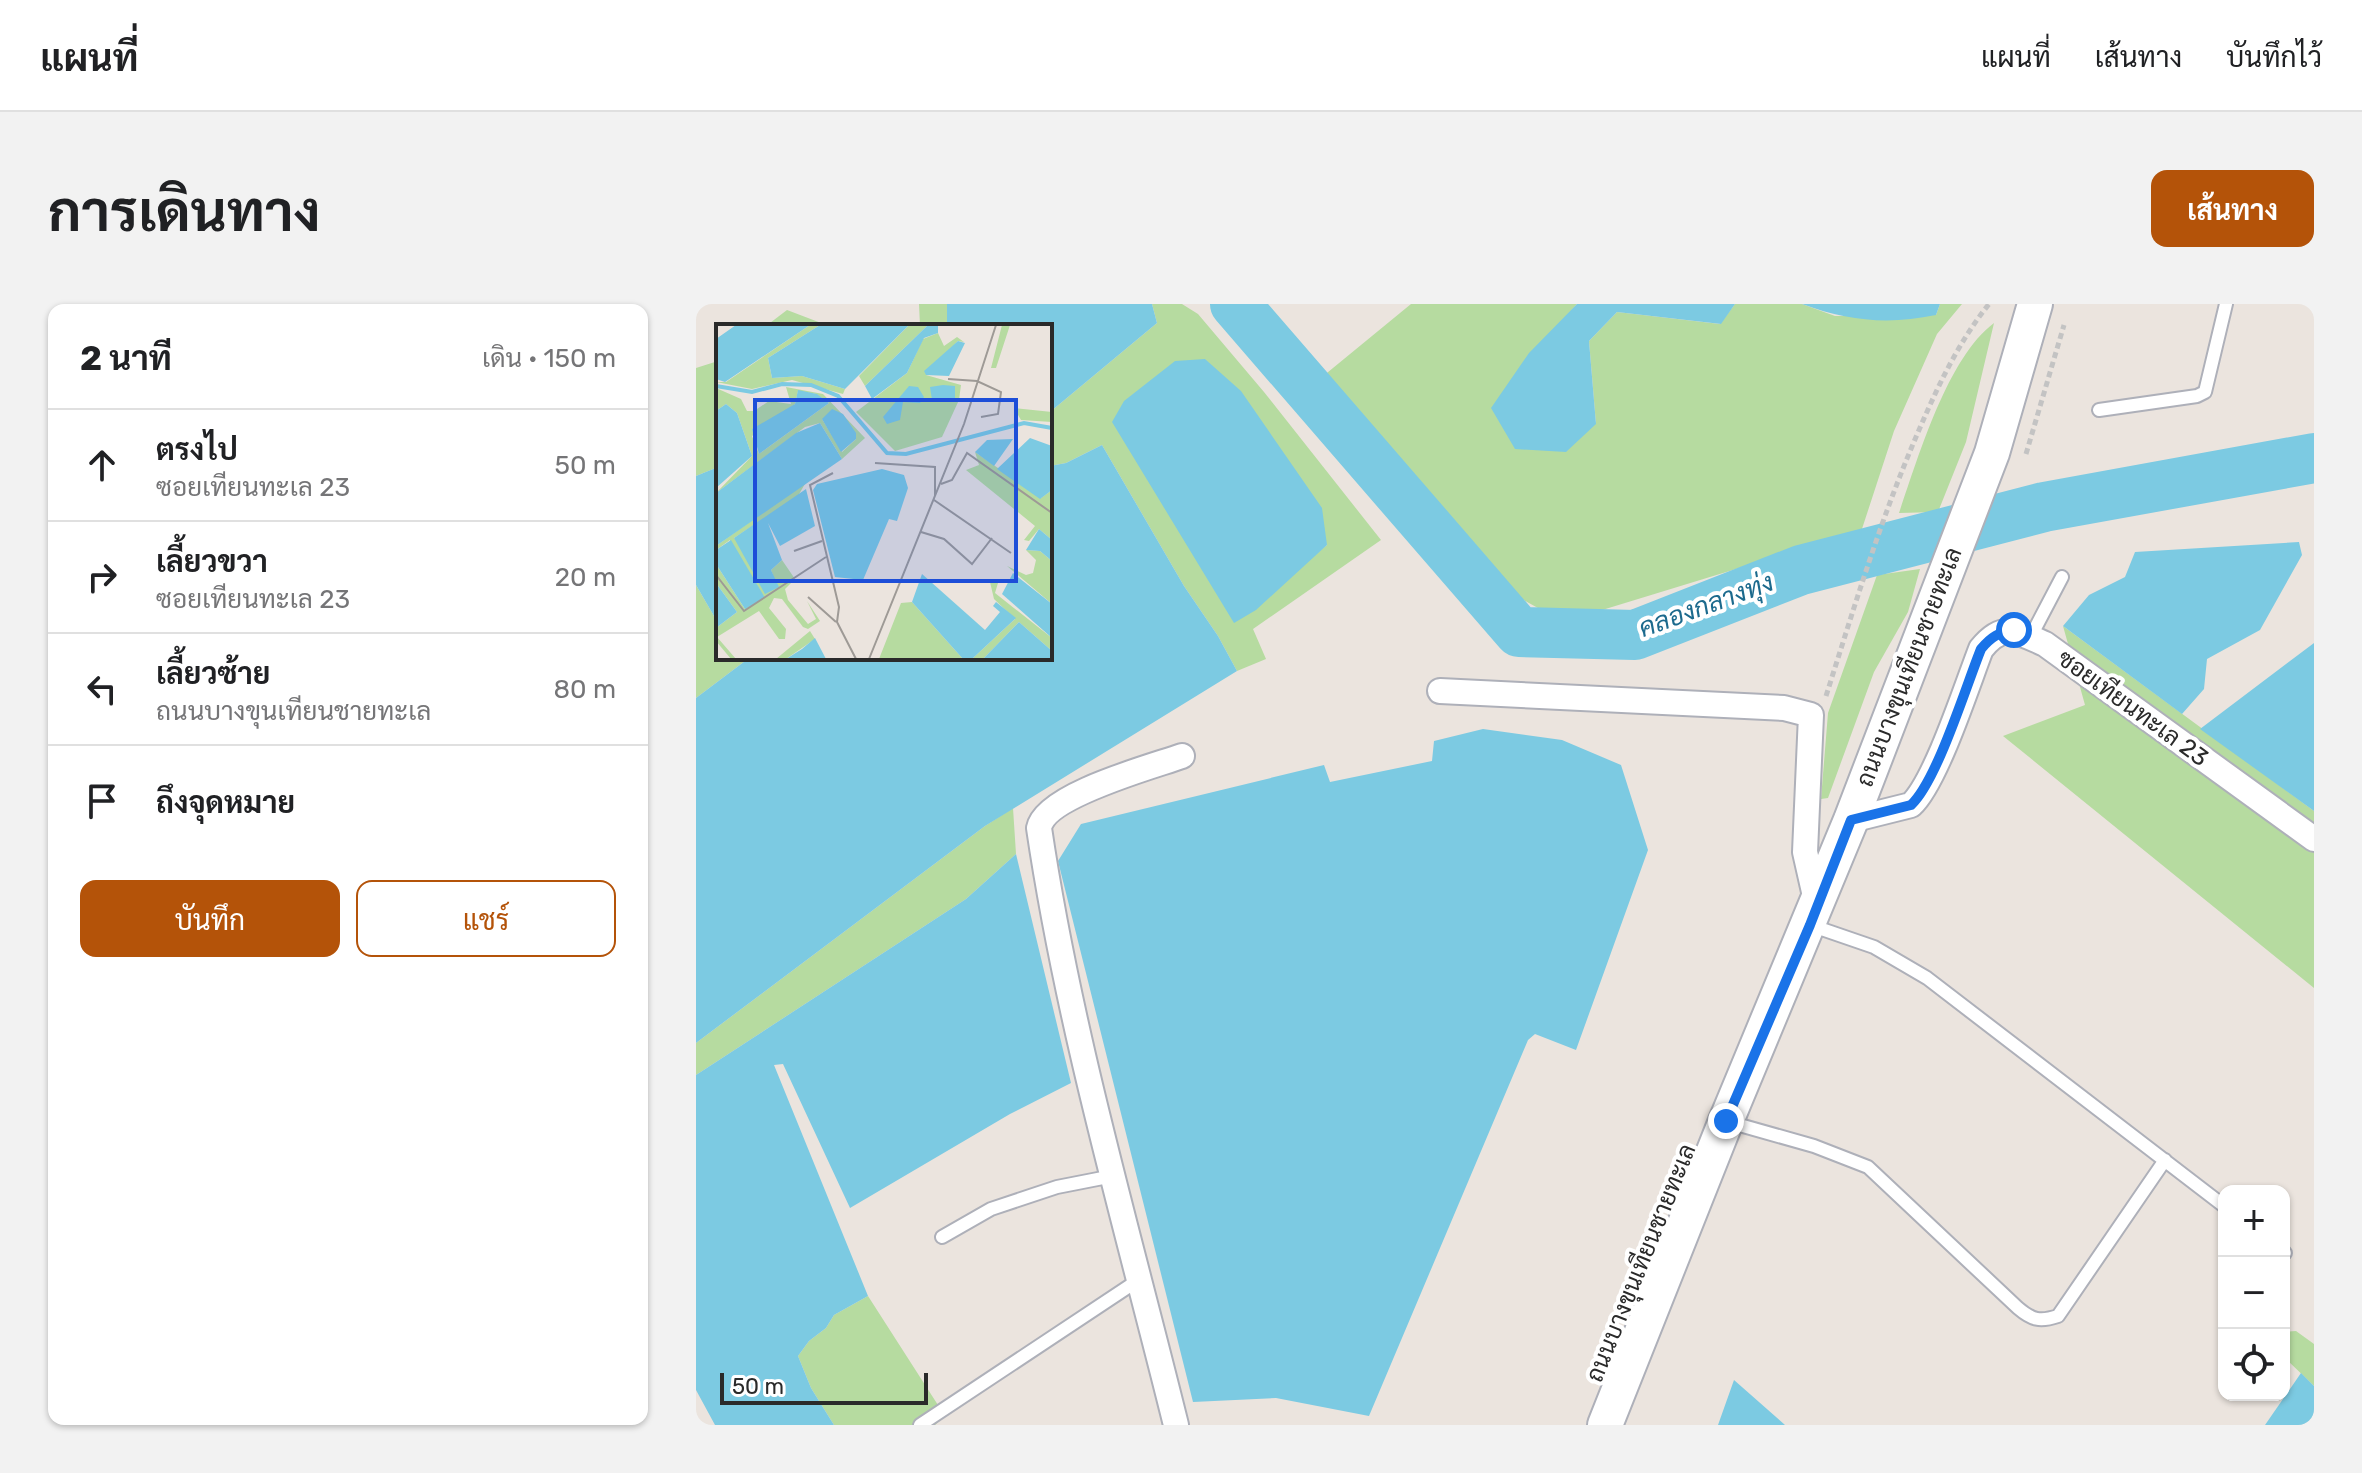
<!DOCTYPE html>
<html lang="th">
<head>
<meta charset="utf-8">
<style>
  body { margin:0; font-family:Rubik,Sarabun,sans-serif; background:#f2f2f2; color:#202124 }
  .controls { position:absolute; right:24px; bottom:24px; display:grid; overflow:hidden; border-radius:16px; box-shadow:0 2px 6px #0004 }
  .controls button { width:72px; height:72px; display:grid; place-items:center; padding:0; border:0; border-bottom:2px solid #e0e0e0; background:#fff; color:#202124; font:40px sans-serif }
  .scale { position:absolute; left:24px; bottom:20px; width:208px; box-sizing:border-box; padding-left:8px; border:4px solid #2a2a2a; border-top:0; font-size:22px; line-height:28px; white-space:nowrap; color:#2a2a2a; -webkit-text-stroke:6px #fff; paint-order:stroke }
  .stop { position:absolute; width:24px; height:24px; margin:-18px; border:6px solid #1a73e8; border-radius:50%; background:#fff }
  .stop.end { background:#1a73e8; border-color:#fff; box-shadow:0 2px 8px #0008 }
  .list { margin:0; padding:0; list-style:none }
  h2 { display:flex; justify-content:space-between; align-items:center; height:104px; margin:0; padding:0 32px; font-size:34px }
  h2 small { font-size:26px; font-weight:400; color:#757577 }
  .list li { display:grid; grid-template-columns:52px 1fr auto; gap:24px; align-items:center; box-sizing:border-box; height:112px; padding:0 32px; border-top:2px solid #e0e0e0 }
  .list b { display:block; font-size:30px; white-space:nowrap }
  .list p { margin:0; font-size:26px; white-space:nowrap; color:#757577 }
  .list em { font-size:26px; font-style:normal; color:#757577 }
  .actions { display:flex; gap:16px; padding:24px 32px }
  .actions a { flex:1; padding:18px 0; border:2px solid #b45309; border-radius:16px; text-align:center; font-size:28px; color:#b45309 }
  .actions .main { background:#b45309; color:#fff }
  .icon { flex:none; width:44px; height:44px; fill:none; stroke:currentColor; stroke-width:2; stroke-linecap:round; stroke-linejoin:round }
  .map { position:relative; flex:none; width:1618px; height:1121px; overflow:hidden; border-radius:16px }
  header { display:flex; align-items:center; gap:48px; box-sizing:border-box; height:112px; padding:0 40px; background:#fff; border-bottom:2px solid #e0e0e0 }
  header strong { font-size:38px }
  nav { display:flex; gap:44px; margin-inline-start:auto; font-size:28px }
  .intro { display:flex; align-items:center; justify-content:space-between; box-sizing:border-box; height:192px; padding:0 48px }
  h1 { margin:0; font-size:56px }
  .button { padding:20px 36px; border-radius:16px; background:#b45309; color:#fff; font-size:28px; font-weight:700 }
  main { display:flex; gap:48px; padding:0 48px }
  aside { flex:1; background:#fff; border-radius:16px; box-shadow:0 2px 6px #0004 }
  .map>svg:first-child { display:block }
  .green { fill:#b6dba0; fill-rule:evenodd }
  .water { fill:#7ccae2 }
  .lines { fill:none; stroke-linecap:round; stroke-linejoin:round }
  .river { stroke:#7ccae2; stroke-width:50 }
  .lane-casing { stroke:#aeb0b9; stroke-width:16 }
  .street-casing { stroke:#aeb0b9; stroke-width:28 }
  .secondary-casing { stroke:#aeb0b9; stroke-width:38 }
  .path { stroke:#c3c3c3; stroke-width:5; stroke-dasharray:6 4; stroke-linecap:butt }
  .lane { stroke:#fff; stroke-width:12 }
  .street { stroke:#fff; stroke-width:24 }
  .secondary { stroke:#fff; stroke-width:34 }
  .route { stroke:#1a73e8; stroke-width:10 }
  .labels { text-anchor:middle; stroke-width:8; stroke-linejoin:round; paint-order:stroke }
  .street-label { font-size:24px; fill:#2a2a2a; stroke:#fff }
  .water-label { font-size:26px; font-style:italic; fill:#1c6a8d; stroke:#fff }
  .inset-river { fill:none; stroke:#7ccae2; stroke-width:4 }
  .inset-road { fill:none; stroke:#9e9a96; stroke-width:2 }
  .view { fill:#1d4ed8; fill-opacity:0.15; stroke:#1d4ed8; stroke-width:4 }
  .inset-edge { fill:none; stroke:#2a2a2a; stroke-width:4 }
</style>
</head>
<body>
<header>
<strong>แผนที่</strong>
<nav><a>แผนที่</a><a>เส้นทาง</a><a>บันทึกไว้</a></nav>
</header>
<div class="intro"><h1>การเดินทาง</h1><a class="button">เส้นทาง</a></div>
<main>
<aside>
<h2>2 นาที<small>เดิน · 150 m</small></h2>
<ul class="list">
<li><svg class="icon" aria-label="ahead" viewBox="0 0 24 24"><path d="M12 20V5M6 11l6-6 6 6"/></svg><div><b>ตรงไป</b><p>ซอยเทียนทะเล 23</p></div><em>50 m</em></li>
<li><svg class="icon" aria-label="right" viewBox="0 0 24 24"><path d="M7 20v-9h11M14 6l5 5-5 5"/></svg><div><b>เลี้ยวขวา</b><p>ซอยเทียนทะเล 23</p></div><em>20 m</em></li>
<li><svg class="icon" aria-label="left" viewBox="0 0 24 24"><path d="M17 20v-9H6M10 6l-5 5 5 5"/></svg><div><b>เลี้ยวซ้าย</b><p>ถนนบางขุนเทียนชายทะเล</p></div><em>80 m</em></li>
<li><svg class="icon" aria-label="arrive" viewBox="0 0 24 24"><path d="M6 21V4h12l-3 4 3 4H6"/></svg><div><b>ถึงจุดหมาย</b></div></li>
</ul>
<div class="actions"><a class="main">บันทึก</a><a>แชร์</a></div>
</aside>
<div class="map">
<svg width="1618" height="1121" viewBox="0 0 1618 1121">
  <rect width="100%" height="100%" fill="#ebe4de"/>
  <path class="green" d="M223 0H251V22H224Z
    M456 0H486L502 10 568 88 685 236 557 325 570 355 541 367 522 332 488 282 406 141 370 159 354 162V108L461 19ZM509 55 631 241 615 254Z
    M715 0H881L866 17 900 120 893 37 921 8 1024 20 1039 0H1106L1139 12 1240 11 1244 0H1266L1241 30 1198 127 1164 231 1076 254 867 318 817 290 626 73Z
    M91 6 133 22H70Z
    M1298 19 1270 138 1242 208 1203 209C1222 154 1251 54 1298 19Z
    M22 57V163L0 172V64Z
    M1224 265 1212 308 1178 368 1132 494 1125 495 1132 409 1181 271Z
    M0 281 22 319V354H53L0 394Z
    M1367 322 1618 507V684L1307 432 1389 401Z
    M317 504 320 550 270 595 0 771V739L289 522Z
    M172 992 249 1112 239 1121H138L115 1084 102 1052 113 1037 130 1024 138 1011Z
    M1600 1027 1618 1040V1082L1588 1053V1028Z"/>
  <path class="water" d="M251 0H456L461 19 354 108V22H251Z
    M881 0H1039L1025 20 921 8 893 37 900 120 870 148 819 145 795 104 833 49Z
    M1106 0H1244L1240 11C1192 21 1152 17 1106 0Z
    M509 55 545 87 626 204 631 241 560 306 538 319 416 118 428 97 479 57Z
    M406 141 488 282 522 332 541 367 289 522 0 739V394L53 354H354V162L370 159Z
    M22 163V319L0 281V172Z
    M1603 238 1606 251 1564 326 1511 355 1508 385 1486 410 1367 322 1393 291 1429 273 1439 248Z
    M1618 339V507L1504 425Z
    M787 425 866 436 925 461 952 546 880 746 839 730 832 736 673 1112 580 1094 497 1098 362 557 385 520 628 461 634 478 736 457 738 437Z
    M320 550 375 779 314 810 154 904 87 760 78 761 172 992 138 1011 130 1024 113 1037 102 1052 115 1084 138 1121H19L0 1086V771L270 595Z
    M1605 1069 1618 1082V1121H1569Z
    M1038 1076 1089 1121H1022Z"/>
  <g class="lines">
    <path class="river" d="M539 0 823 328 939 331 1105 266 1348 203 1618 154"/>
    <g class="lane-casing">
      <path id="lane" d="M1403 106 1501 92 1509 88 1530 0
        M1334 334 1366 273
        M1114 621 1178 643 1231 674 1528 902
        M1033 818 1118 842 1172 863 1322 1004C1336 1016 1344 1018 1362 1012L1469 856
        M246 933 295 905 361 883 417 872
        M1588 948 1589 949
        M224 1121 444 975"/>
    </g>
    <g class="street-casing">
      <path id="street" d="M744 387 1088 404 1115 411 1109 548 1121 601
        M1155 516 1215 501C1240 478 1271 381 1285 345 1307 317 1322 328 1349 340L1618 535
        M480 1121C431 923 373 726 343 524 349 491 455 463 486 452"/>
    </g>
    <g class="secondary-casing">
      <path id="secondary" d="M909 1121 1030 817 1155 516 1296 149 1339 0"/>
    </g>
    <path class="path" d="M1330 150 1368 21
      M1130 392C1158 304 1184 217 1220 133 1240 86 1261 40 1293 0"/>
    <use href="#lane" class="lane"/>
    <use href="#street" class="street"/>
    <use href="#secondary" class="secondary"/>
  </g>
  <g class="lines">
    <path class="route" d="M1030 817 1114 621 1155 516 1215 501C1241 477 1270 382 1285 345 1295 333 1303 328 1318 326"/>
  </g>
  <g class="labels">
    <g class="street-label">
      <text transform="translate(1213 363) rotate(-69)" y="8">ถนนบางขุนเทียนชายทะเล</text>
      <text transform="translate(1437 404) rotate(36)" y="8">ซอยเทียนทะเล 23</text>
      <text transform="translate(945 959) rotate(-68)" y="8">ถนนบางขุนเทียนชายทะเล</text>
    </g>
    <g class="water-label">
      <text transform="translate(1010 301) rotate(-20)" y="9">คลองกลางทุ่ง</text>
    </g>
  </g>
  <g transform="translate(20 20)">
    <rect width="336" height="336" fill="#ebe4de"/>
    <path d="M94 1H104L52 34 56 54 86 52 129 65 127 70 76 56 36 65 0 58H10ZM193 1H212L149 62 143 52ZM286 1H294L280 44H275ZM222 9 228 22 241 13 248 18 242 17 210 51 245 61 243 76 226 113 179 127 140 88 191 49 207 15ZM70 63 107 70 149 114 126 135 104 99 89 103 0 169 36 132 21 89 10 80 0 87V64L25 75 31 87H38L53 77 75 80ZM82 67 100 70 113 79 43 130 36 112 79 80ZM106 95 140 115 126 128ZM298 84 336 88V98L305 96ZM259 128 325 174 336 166V216L323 205 313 217 308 216 319 202 250 146 263 141ZM90 158 82 172 18 214 57 251 55 246 66 236 79 255 69 265 72 276 92 300 100 295 91 277 104 297 92 305 87 303 66 275 58 274 53 284 70 305 69 315H63L43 287 1 313 20 335H15L0 317V304L21 288 0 259V240L29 285 14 216 0 226V222ZM310 226 324 227 336 237V280L291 242 310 251 317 249 320 236ZM274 258 282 259 279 269 336 314V327L303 298 267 335H256L299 295 278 275ZM196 278 247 335H163L185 279ZM94 307 99 315 70 335H60Z" fill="#b6dba0" fill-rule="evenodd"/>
    <path d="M20 1H94L9 58 0 55V15ZM104 1H193L129 65 86 52 56 54 52 34ZM212 1H222V9L208 14 191 49 156 75 149 62ZM242 17 249 19 233 52 210 51 208 47ZM227 61 239 62V78L216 76 214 63ZM193 62 202 63 208 73 204 79 187 78 184 96 171 100 167 93ZM82 66 101 70 113 79 43 130 36 105 79 80ZM10 80 21 89 36 132 0 164V87ZM116 85 127 90 140 109V115L125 128 106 95ZM104 99 126 135 0 222V169L80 109ZM314 114 336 122V166L324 175 281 145ZM297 115 278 142 259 128 271 116ZM166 145 188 151 192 164 181 197 173 195 147 256 119 253 97 166 101 160ZM90 165 99 202 64 222 52 199 66 236 55 246 63 263 49 270 18 214ZM323 205 336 216V237L324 227 310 226ZM15 216 49 274 29 285 0 240V226ZM297 249 336 280V314L286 270ZM206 250 269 306 284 288 277 282 280 278 300 294 256 335H247L196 278ZM0 259 21 288 0 304ZM303 298 336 327V335H267ZM99 314 110 335H70L86 325Z" fill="#7ccae2"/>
    <path class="inset-river" d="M0 62 36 68 66 60 95 61 122 72 171 129 190 130 308 99 336 104"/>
    <path class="inset-road" d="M232 55 261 57 285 68 282 90 265 93M159 139 219 143V172M117 149 94 161 123 283 121 298 140 335M225 160 236 156 251 129 336 189M218 176 295 229M205 208 228 215 256 240 276 214M78 227 106 217M0 251 28 287 110 233M92 273 120 298M153 335 248 100 280 1"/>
    <path class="view" d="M39 76H300V257H39Z"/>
    <rect width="336" height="336" class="inset-edge"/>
  </g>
</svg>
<div class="controls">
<button>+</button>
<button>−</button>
<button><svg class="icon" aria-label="locate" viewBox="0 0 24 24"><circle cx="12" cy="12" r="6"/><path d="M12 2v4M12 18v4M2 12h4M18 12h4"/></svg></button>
</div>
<div class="scale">50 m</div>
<div class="stop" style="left:1318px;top:326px"></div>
<div class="stop end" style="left:1030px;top:817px"></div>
</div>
</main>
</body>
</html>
